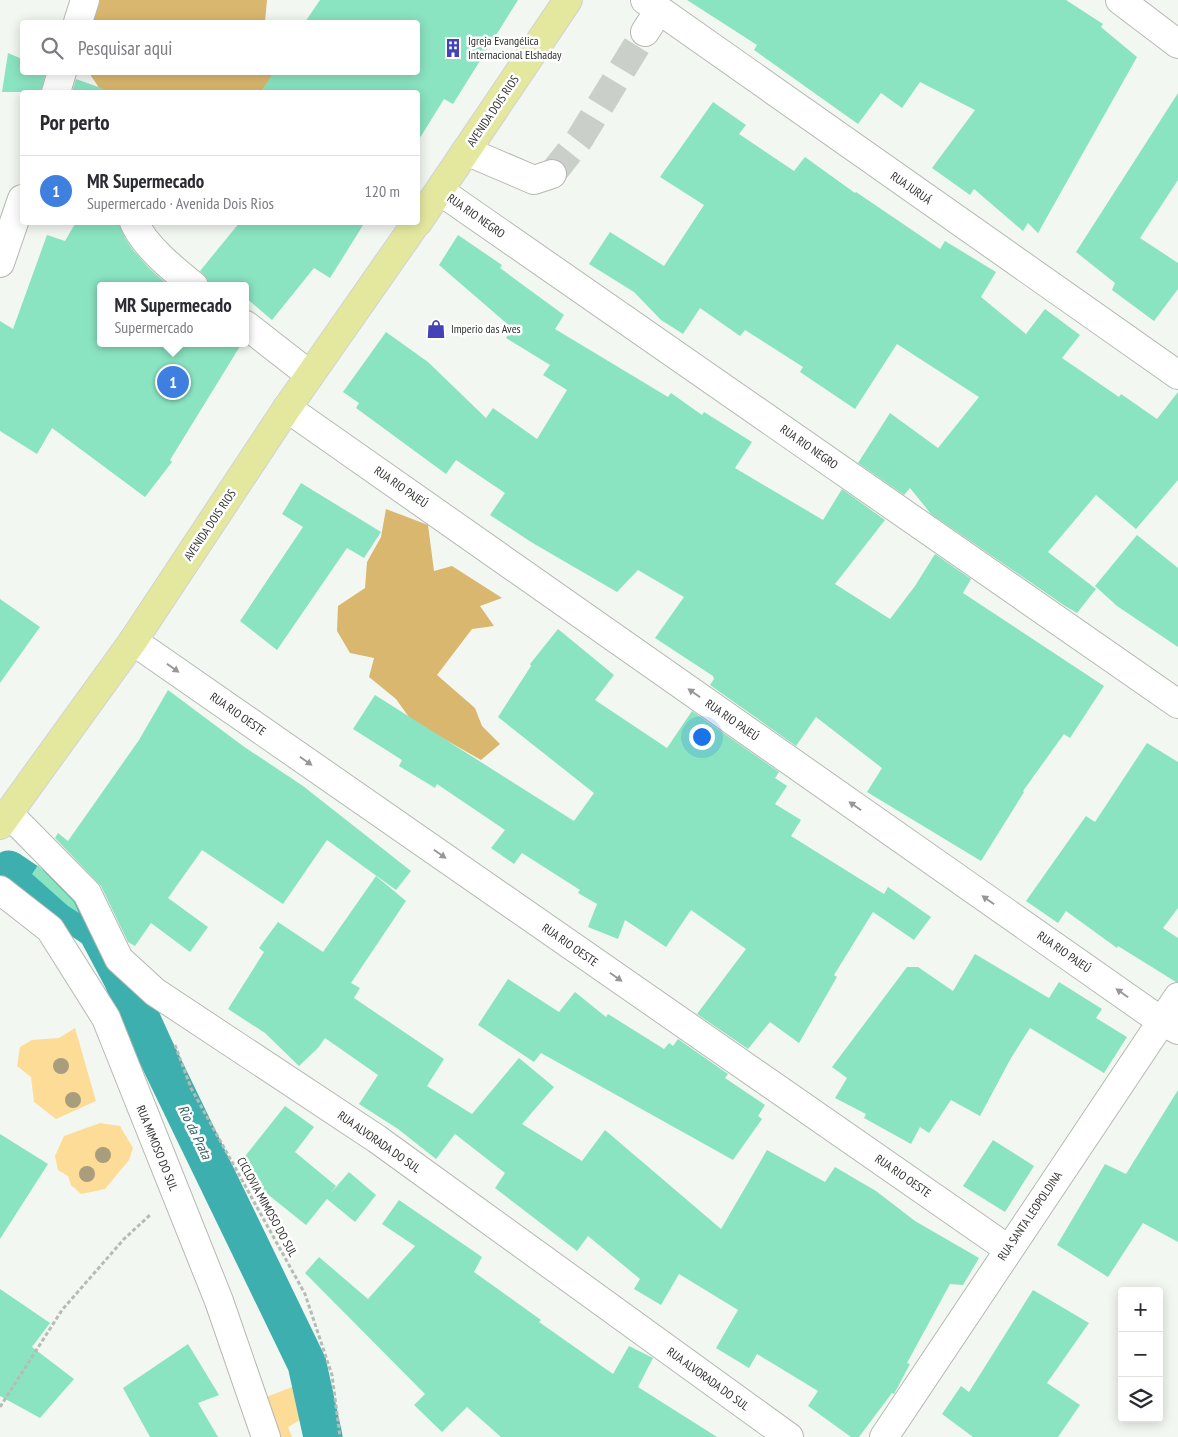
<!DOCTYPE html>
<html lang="pt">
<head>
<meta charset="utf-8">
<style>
  body { margin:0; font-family:"PT Sans Narrow",sans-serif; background:#f2f2f3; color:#2b2b33 }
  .controls { position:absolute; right:15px; bottom:15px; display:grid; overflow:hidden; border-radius:5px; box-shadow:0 2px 12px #0003 }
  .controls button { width:45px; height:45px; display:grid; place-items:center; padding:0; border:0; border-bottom:1px solid #e1e1e2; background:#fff; color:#2b2b33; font:25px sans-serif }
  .you { position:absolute; left:701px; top:736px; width:18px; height:18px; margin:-12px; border:4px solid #fff; border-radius:50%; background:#1a73e8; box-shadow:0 0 0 8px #1a73e833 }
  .badge { display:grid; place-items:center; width:32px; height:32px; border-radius:50%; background:#4542b8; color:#fff; font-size:16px; font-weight:700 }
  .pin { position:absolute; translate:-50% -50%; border:2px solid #fff; box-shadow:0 1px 5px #0006 }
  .popup { position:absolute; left:97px; top:282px; width:152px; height:65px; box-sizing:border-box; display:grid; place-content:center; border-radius:5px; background:#fff; filter:drop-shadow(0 1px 4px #0005); font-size:16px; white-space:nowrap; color:#7c7c81 }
  .popup b { font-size:19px; color:#2b2b33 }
  .popup::after { content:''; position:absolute; left:50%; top:100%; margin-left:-10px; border:10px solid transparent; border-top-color:#fff }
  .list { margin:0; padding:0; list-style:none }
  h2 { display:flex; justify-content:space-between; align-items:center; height:65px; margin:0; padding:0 20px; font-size:21px }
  h2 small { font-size:16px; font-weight:400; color:#7c7c81 }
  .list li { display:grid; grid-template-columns:32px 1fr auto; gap:15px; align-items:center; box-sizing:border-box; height:70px; padding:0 20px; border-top:1px solid #e1e1e2 }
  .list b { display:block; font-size:19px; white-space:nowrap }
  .list p { margin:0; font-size:16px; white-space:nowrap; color:#7c7c81 }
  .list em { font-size:16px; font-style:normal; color:#7c7c81 }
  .icon { flex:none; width:28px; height:28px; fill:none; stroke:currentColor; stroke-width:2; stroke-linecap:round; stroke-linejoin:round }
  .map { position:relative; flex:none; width:1178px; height:1437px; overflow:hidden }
  .search { position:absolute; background:#fff; box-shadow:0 2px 12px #0003; left:20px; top:20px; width:400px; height:55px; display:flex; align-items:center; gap:12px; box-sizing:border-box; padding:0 18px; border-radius:5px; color:#7c7c81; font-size:19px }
  .panel { position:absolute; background:#fff; box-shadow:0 2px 12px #0003; left:20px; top:90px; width:400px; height:135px; border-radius:5px }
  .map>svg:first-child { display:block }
  .green { fill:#fddc98 }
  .forest { fill:#dab76e }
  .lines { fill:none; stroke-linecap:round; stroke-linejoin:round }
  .canal { stroke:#3dafaf; stroke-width:39 }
  .building { fill:#8ae4c1 }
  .minor-tunnel { stroke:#cbcfca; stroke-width:28; stroke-dasharray:28 14; stroke-linecap:butt }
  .minor-casing { stroke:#b4b9b3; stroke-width:30 }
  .major-casing { stroke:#d1d2d1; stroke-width:30 }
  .path { stroke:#b7bbb6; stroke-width:3; stroke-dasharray:4 2.5; stroke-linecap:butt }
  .minor { stroke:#fff; stroke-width:28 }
  .major { stroke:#e4e89f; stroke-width:28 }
  .tree { fill:#a89d7c }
  .oneway { fill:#979896 }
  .labels { text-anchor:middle; stroke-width:5; stroke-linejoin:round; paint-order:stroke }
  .poi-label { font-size:12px; fill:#2f312e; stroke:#fff; text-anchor:start }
  .street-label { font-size:12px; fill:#2f312e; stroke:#fff }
  .water-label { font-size:14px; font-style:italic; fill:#2e5e5d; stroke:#fff }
</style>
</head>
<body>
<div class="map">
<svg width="1178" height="1437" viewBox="0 0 1178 1437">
  <rect width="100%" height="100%" fill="#f2f7f1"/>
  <path class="green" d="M75 1028 96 1101 56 1119 34 1102 31 1077 17 1066 20 1047 32 1040 59 1038Z
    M100 1123 120 1126 133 1148 129 1160 105 1189 81 1194 71 1185 68 1176 58 1170 55 1156 64 1136Z
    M300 1384 310 1414 288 1427 292 1437H277L266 1397Z"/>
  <path class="forest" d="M96 0H267L265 22H91Z
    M89 73H274L261 92H102Z
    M386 509 428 525 434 571 452 566 502 598 480 606 494 626 472 629 437 675 475 708 482 726 500 744 481 760 411 720 396 699 369 677 374 658 350 653 337 631 338 606 365 588 367 562 381 537Z"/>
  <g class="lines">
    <path class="canal" d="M9 870 97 930 122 977 153 1046 307 1364 323 1437"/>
  </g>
  <path class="building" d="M320 0H518L453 104 444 99 418 141V92H261L274 72H418V22H305Z
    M687 0H1066L1103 24 1101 27 1137 57 1038 233 1028 223 1023 231 974 189 970 195 932 168 975 110 920 82 902 108 881 93 858 124 754 50 757 45Z
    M8 53 22 59V72H46L41 92H2Z
    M76 79 104 89V92H72Z
    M1178 93V180L1140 238 1178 263V289L1154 321 1112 290 1115 283 1076 252Z
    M713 102 746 125 739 134 794 171 805 157 855 193 856 192 940 249 945 241 996 272 981 297 1026 334 1045 309 1080 335 1062 358 1119 397 1121 394 1157 419 1178 392V480L1136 529 1096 495 1048 552 1096 589 1077 613 1065 606 931 514 910 488 904 495 858 463 890 413 938 448 979 397 897 344 855 409 800 372 803 367 745 330 740 336 700 308 683 334 661 320 634 292 589 264 610 232 664 266 704 205 660 177Z
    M76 222H119L125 238 133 250 149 268 169 286H100V343H242L170 460 172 462 145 497 52 428 37 454 0 431V321L13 329 47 235 65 241Z
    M240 222H365L330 278 314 268 272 320 246 298V286H209L208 280 200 271Z
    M458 235 502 265 500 268 564 315 555 329 668 397 671 393 702 415 704 412 752 442 735 468 823 520 842 489 885 520 835 584 890 619 915 586 935 554 971 579 963 593 1104 686 1070 738 1064 734 1023 791 1024 792 981 861 867 792 882 768 816 717 796 746 710 685 714 679 713 676 655 638 684 597 638 570 617 592 531 542 490 515 505 493 456 460 446 474 356 408 359 403 343 392 386 332 428 362 486 418 493 408 537 439 567 390 543 375 550 365 506 338 512 328 439 265Z
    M301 483 381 532 364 558 347 548 277 650 240 621 303 527 282 514Z
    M1137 535 1178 568V647L1117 606 1095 586Z
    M0 599 40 627 0 683Z
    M558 629 614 675 595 700 667 748 692 711 779 772 775 778 787 786 775 804 801 820 791 836 884 894 888 887 931 917 914 940 873 912 834 975 837 977 799 1043 770 1022 748 1049 697 1014 746 949 691 910 666 947 625 920 618 939 588 927 597 904 578 893 580 890 522 853 514 864 491 848 505 830 437 784 435 788 399 766 402 760 353 729 375 695 574 821 594 793 498 717 531 666 530 664Z
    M168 690 243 746 303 786 411 871 396 890 327 840 283 904 202 850 168 898 208 927 190 952 151 923 135 946 128 942 101 886 55 838 58 833 68 841 139 740Z
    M1147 743 1178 762V908L1163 928 1178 938V982H1176L1118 946 1117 948 1066 911 1058 923 1026 901 1086 816 1095 822Z
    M38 865 74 902 79 913 68 906 32 874Z
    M376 876 406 901 351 983 360 988 354 998 444 1059 427 1086 472 1114 519 1058 554 1087 522 1124 582 1161 605 1130 721 1229 767 1150 825 1182 835 1167 876 1191 915 1221 979 1258 963 1285 950 1284 907 1363 910 1364 894 1394 892 1393 859 1437H851L808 1406 818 1391 757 1354 749 1368 716 1348 738 1310 679 1274 661 1305 634 1289 640 1279 588 1236 577 1251 495 1188 505 1173 455 1134 436 1159 398 1129 359 1104 378 1075 325 1038 318 1048 299 1066 265 1033 228 1009 264 952 259 948 278 922 323 952Z
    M975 954 1049 998 1059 982 1102 1009 1096 1018 1127 1037 1104 1073 1030 1028 1011 1058 980 1116 951 1100 929 1133 920 1127 911 1144 864 1118 866 1114 835 1098 847 1078 832 1067 907 967H918L953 991Z
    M508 979 559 1012 575 992 606 1017 608 1014 664 1049 669 1043 673 1046 678 1039 728 1074 725 1078 765 1105 758 1116 762 1119 733 1160 541 1053 534 1062 478 1025Z
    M1178 1090V1242L1143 1223 1108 1277 1057 1245 1105 1164 1126 1174Z
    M285 1106 314 1127 295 1152 336 1186 330 1194 349 1172 376 1195 355 1222 327 1199 306 1225 271 1197 238 1165Z
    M0 1134 48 1164 0 1239Z
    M993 1140 1034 1166 1005 1212 963 1186Z
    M399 1200 482 1257 474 1272 541 1320 539 1322 613 1374 629 1346 653 1358 638 1387 717 1437H501L467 1407 442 1432 414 1405 425 1394 305 1273 319 1257 368 1299 415 1246 382 1224Z
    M0 1289 50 1323 32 1347 74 1379 40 1418 0 1396Z
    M1033 1290 1089 1323 1047 1383 1080 1405 1058 1437H973L942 1414 961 1386 969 1392Z
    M188 1344 219 1395 198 1403 218 1437H150L123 1388Z"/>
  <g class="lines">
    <path class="minor-tunnel" d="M552 174 579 140 645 32"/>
    <g class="minor-casing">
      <path id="minor" d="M645 0 1178 375
        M1120 0 1178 44
        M78 22 85 0
        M645 32 659 10
        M56 92 62 72
        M466 151 534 180 552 174
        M440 191 1178 704
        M134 222C144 246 174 270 194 286
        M0 263 22 199
        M246 325 310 375
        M287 408 1161 1021 1178 1030
        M133 641 1008 1249
        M8 813 87 893 119 959 155 992 377 1139 789 1437
        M0 890 50 929 106 1018 219 1301 266 1437
        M884 1437 1178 997"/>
    </g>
    <g class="major-casing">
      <path id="major" d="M418 222 568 0
        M0 825 133 641 287 408 417 222"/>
    </g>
    <path class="path" d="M175 1045 191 1088 305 1294 332 1375 340 1437
      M0 1407 62 1310 124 1239 150 1215"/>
    <use href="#minor" class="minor"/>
    <use href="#major" class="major"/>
  </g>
  <g class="tree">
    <circle cx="61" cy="1066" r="8"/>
    <circle cx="73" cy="1100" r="8"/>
    <circle cx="103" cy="1155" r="8"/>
    <circle cx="87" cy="1174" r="8"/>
  </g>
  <defs><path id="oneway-solid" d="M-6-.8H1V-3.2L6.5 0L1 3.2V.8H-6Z" transform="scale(1.25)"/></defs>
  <g class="oneway">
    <use href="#oneway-solid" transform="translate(173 668) rotate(35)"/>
    <use href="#oneway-solid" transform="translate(694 693) rotate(-145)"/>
    <use href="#oneway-solid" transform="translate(306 761) rotate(35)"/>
    <use href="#oneway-solid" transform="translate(855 806) rotate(-145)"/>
    <use href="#oneway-solid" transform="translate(440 854) rotate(35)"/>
    <use href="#oneway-solid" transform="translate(988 900) rotate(-145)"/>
    <use href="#oneway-solid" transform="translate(616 977) rotate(35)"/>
    <use href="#oneway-solid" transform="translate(1122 993) rotate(-145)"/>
  </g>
  <defs>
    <g id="building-bare" transform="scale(1.5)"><path d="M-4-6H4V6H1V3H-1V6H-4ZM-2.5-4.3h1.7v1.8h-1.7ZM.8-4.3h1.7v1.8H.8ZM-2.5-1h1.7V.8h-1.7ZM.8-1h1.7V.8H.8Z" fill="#4542b8" stroke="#fff" stroke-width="2.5" paint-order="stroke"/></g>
    <g id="shop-bare" transform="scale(1.5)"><path d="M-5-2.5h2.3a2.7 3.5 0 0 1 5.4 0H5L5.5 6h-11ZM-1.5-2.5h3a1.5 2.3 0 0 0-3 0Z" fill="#4542b8" stroke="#fff" stroke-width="2.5" paint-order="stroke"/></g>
  </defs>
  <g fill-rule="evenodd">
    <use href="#building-bare" x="453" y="48"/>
    <use href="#shop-bare" x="436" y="329"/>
  </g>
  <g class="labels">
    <g class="poi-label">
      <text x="468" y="45">Igreja Evangélica<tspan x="468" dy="14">Internacional Elshaday</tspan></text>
      <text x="451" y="333">Imperio das Aves</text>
    </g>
    <g class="street-label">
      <text transform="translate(493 111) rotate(-56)" y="4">AVENIDA DOIS RIOS</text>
      <text transform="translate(911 188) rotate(35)" y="4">RUA JURUÁ</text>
      <text transform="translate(476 216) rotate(35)" y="4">RUA RIO NEGRO</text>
      <text transform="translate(809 447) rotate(35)" y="4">RUA RIO NEGRO</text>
      <text transform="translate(401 487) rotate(35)" y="4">RUA RIO PAJEÚ</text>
      <text transform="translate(210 525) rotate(-56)" y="4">AVENIDA DOIS RIOS</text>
      <text transform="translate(238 714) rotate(35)" y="4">RUA RIO OESTE</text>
      <text transform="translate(732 720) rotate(35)" y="4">RUA RIO PAJEÚ</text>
      <text transform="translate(570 945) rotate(35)" y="4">RUA RIO OESTE</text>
      <text transform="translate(1064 952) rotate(35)" y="4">RUA RIO PAJEÚ</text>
      <text transform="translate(379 1142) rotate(35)" y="4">RUA ALVORADA DO SUL</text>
      <text transform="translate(157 1148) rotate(68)" y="4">RUA MIMOSO DO SUL</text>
      <text transform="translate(903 1176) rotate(35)" y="4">RUA RIO OESTE</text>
      <text transform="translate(267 1207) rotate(61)" y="4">CICLOVIA MIMOSO DO SUL</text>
      <text transform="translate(1030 1216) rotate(-56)" y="4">RUA SANTA LEOPOLDINA</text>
      <text transform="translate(708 1379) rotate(36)" y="4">RUA ALVORADA DO SUL</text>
    </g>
    <g class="water-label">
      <text transform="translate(195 1132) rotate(64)" y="5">Rio da Prata</text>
    </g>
  </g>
</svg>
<div class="controls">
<button>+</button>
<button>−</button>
<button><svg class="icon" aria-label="layers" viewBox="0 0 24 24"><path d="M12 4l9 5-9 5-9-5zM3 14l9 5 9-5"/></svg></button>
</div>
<div class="you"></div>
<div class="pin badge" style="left:173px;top:382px;background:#3f7fe0">1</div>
<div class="popup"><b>MR Supermecado</b>Supermercado</div>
<div class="search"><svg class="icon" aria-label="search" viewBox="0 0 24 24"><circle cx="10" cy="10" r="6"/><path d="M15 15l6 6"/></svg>Pesquisar aqui</div>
<section class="panel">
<h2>Por perto<small></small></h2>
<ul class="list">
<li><span class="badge" style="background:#3f7fe0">1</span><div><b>MR Supermecado</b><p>Supermercado · Avenida Dois Rios</p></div><em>120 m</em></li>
</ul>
</section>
</div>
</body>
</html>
